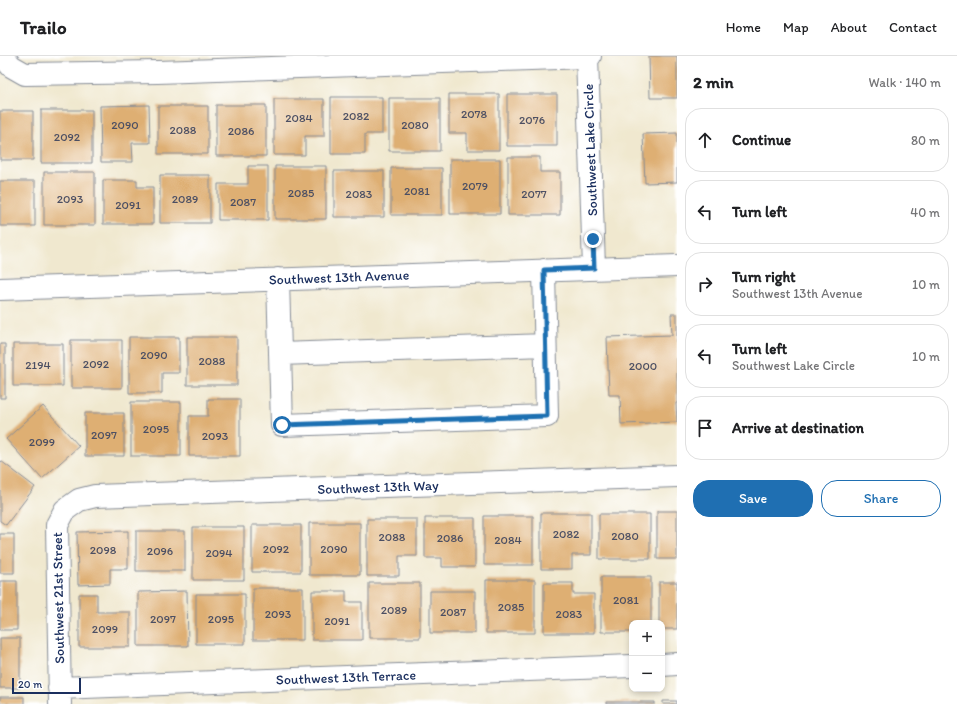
<!DOCTYPE html>
<html lang="en">
<head>
<meta charset="utf-8">
<style>
  body { margin:0; font-family:Itim,sans-serif; background:#f6f6f6; color:#202124 }
  .controls { position:absolute; right:12px; bottom:12px; display:grid; overflow:hidden; border-radius:8px; box-shadow:0 2px 6px #0003 }
  .controls button { width:36px; height:36px; display:grid; place-items:center; padding:0; border:0; border-bottom:1px solid #e0e0e0; background:#fff; color:#202124; font:20px sans-serif }
  .scale { position:absolute; left:12px; bottom:10px; width:69px; box-sizing:border-box; padding-left:4px; border:2px solid #1b2f5e; border-top:0; font-size:11px; line-height:14px; white-space:nowrap; color:#1b2f5e; -webkit-text-stroke:3px #fff; paint-order:stroke }
  .stop { position:absolute; width:12px; height:12px; margin:-9px; border:3px solid #1f6fb2; border-radius:50%; background:#fff }
  .stop.end { background:#1f6fb2; border-color:#fff; box-shadow:0 1px 4px #0008 }
  .list { margin:0; padding:0; list-style:none }
  h2 { display:flex; justify-content:space-between; align-items:center; height:52px; margin:0; padding:0 16px; font-size:17px }
  h2 small { font-size:13px; font-weight:400; color:#757577 }
  .list li { display:grid; grid-template-columns:26px 1fr auto; gap:12px; align-items:center; box-sizing:border-box; height:64px; margin:0 8px 8px; padding:0 8px; border:1px solid #e0e0e0; border-radius:16px }
  .list b { display:block; font-size:15px; white-space:nowrap }
  .list p { margin:0; font-size:13px; white-space:nowrap; color:#757577 }
  .list em { font-size:13px; font-style:normal; color:#757577 }
  .actions { display:flex; gap:8px; padding:12px 16px }
  .actions a { flex:1; padding:9px 0; border:1px solid #1f6fb2; border-radius:16px; text-align:center; font-size:14px; color:#1f6fb2 }
  .actions .main { background:#1f6fb2; color:#fff }
  .icon { flex:none; width:22px; height:22px; fill:none; stroke:currentColor; stroke-width:2; stroke-linecap:round; stroke-linejoin:round }
  .map { position:relative; flex:none; width:677px; height:648px; overflow:hidden }
  header { display:flex; align-items:center; gap:24px; box-sizing:border-box; height:56px; padding:0 20px; background:#fff; border-bottom:1px solid #e0e0e0 }
  header strong { font-size:19px }
  nav { display:flex; gap:22px; margin-inline-start:auto; font-size:14px }
  main { display:flex }
  aside { flex:1; background:#fff }
  .map>svg:first-child { display:block }
  .building { fill:#deaf73 }
  .lines { fill:none; stroke-linecap:round; stroke-linejoin:round }
  .minor-casing { stroke:#868c96; stroke-width:24 }
  .minor { stroke:#fff; stroke-width:22 }
  .route { stroke:#1f6fb2; stroke-width:5 }
  .labels { text-anchor:middle; stroke-width:3; stroke-linejoin:round; paint-order:stroke }
  .number-label { font-size:12px; fill:#4c4f63 }
  .street-label { font-size:14px; fill:#1b2f5e; stroke:#fff }
</style>
</head>
<body>
<header>
<strong>Trailo</strong>
<nav><a>Home</a><a>Map</a><a>About</a><a>Contact</a></nav>
</header>
<main>
<div class="map">
<svg width="677" height="648" viewBox="0 0 677 648">
  <rect width="100%" height="100%" fill="#fff"/>
  <filter id="ink" filterUnits="userSpaceOnUse"><feTurbulence type="fractalNoise" baseFrequency=".025" numOctaves="2"/><feDisplacementMap in="SourceGraphic" scale="8" xChannelSelector="R" yChannelSelector="G"/><feConvolveMatrix kernelMatrix="1 2 1 2 8 2 1 2 1" color-interpolation-filters="sRGB"/></filter>
  <filter id="wash" filterUnits="userSpaceOnUse"><feTurbulence type="fractalNoise" baseFrequency=".012" numOctaves="4" result="noise"/><feDisplacementMap in="SourceGraphic" scale="16" xChannelSelector="R" yChannelSelector="G"/><feGaussianBlur stdDeviation="0.9" result="paint"/><feColorMatrix in="noise" values="0 0 0 0 0 0 0 0 0 0 0 0 0 0 0 0 0 1.4 0 .05"/><feComposite in="paint" operator="in"/></filter>
  <g filter="url(#wash)">
    <rect width="100%" height="100%" fill="#f0e8cf"/>
    <g id="blocks">
      <path class="building" d="M649 0H677V42H650Z
        M449 38H499V94H467V77H449Z
        M507 38H557V90H507Z
        M331 41H382V78H365V98H331Z
        M389 42H440V95H389Z
        M274 43H324V80H305V99H274Z
        M149 49 150 87H132L133 106H101L100 50Z
        M216 49H266V100H216Z
        M158 50H208V98H158Z
        M41 54H92V107H41Z
        M0 55H33V104H0Z
        M677 77V126L645 127 643 78Z
        M508 101H540V116H560V159H508Z
        M450 103H500V158H450Z
        M248 110H268V164H218V128H248Z
        M275 110H326V163H275Z
        M391 112H442V159H391Z
        M334 115H384V161H334Z
        M44 116H95V169H44Z
        M160 119H210V167H160Z
        M103 124H137V131H153V168H103Z
        M0 125H35V170H0Z
        M671 258H677V347H676L677 366 621 368 620 339H609L607 281 672 279Z
        M129 281H179V317H162V337H129Z
        M187 281H237V329H187Z
        M71 284H122V332H71Z
        M0 288H5V342H0Z
        M13 288H63V330H13Z
        M208 343H240V400H189V360H208Z
        M131 346H181V400H131Z
        M43 350 79 390 42 423 6 383Z
        M85 357H124V400H85Z
        M1 405 35 431 6 469 0 465V406Z
        M657 455H677V503H657Z
        M541 457H591V499H572V513H541Z
        M599 458H650V503H599Z
        M484 460H533V509H484Z
        M425 462H475V511H442V502H425Z
        M367 463H417V500H399V520H367Z
        M309 467H360V519H309Z
        M252 469H301V516H252Z
        M193 471H244V524H193Z
        M128 475V513H110V528L78 529 77 476Z
        M136 475H185V515H136Z
        M0 478H14V517H0Z
        M601 521H651V567H632V576H601Z
        M486 524H535V577H486Z
        M0 525H17V574H0Z
        M659 526H677V573H662V567H659Z
        M369 527H420V582H369Z
        M544 527H573V538H594V577H544Z
        M253 532H303V584H253Z
        M187 535 188 590H138V536Z
        M312 535H346V546H362V584H312Z
        M430 535H475V577H430Z
        M79 538H97V556H130V591H79Z
        M196 538H245V588H196Z
        M0 582H20V632H0Z
        M0 641H24V648H0Z
        M663 645H677V648H663Z
        M606 646H655V648H606Z"/>
    </g>
  </g>
  <g filter="url(#ink)">
    <use href="#blocks" fill-opacity="0" stroke="#868c96" stroke-width="1"/>
    <g class="lines">
      <g class="minor-casing">
        <path id="minor" d="M3 0 11 10 25 18 158 16 587 1 590 0
          M587 0 594 212
          M278 223 282 369 547 360 544 214
          M0 233 677 210
          M280 298 545 289
          M662 609 677 608
          M59 632 632 610
          M60 648 57 469 65 454 79 444 95 440 677 420"/>
      </g>
      <use href="#minor" class="minor"/>
    </g>
  </g>
  <g class="lines" filter="url(#ink)">
    <path class="route" d="M282 369 547 360 544 214 594 212 593 183"/>
  </g>
  <g class="labels">
    <g class="number-label">
      <text x="474" y="62">2078</text>
      <text x="356" y="64">2082</text>
      <text x="299" y="66">2084</text>
      <text x="532" y="68">2076</text>
      <text x="125" y="73">2090</text>
      <text x="415" y="73">2080</text>
      <text x="183" y="78">2088</text>
      <text x="241" y="79">2086</text>
      <text x="67" y="85">2092</text>
      <text x="475" y="134">2079</text>
      <text x="417" y="139">2081</text>
      <text x="301" y="141">2085</text>
      <text x="359" y="142">2083</text>
      <text x="534" y="142">2077</text>
      <text x="70" y="147">2093</text>
      <text x="185" y="147">2089</text>
      <text x="243" y="150">2087</text>
      <text x="128" y="153">2091</text>
      <text x="154" y="303">2090</text>
      <text x="212" y="309">2088</text>
      <text x="96" y="312">2092</text>
      <text x="38" y="313">2194</text>
      <text x="643" y="314">2000</text>
      <text x="156" y="377">2095</text>
      <text x="104" y="383">2097</text>
      <text x="215" y="384">2093</text>
      <text x="42" y="390">2099</text>
      <text x="566" y="482">2082</text>
      <text x="625" y="484">2080</text>
      <text x="392" y="485">2088</text>
      <text x="450" y="486">2086</text>
      <text x="508" y="488">2084</text>
      <text x="276" y="497">2092</text>
      <text x="334" y="497">2090</text>
      <text x="103" y="498">2098</text>
      <text x="160" y="499">2096</text>
      <text x="219" y="501">2094</text>
      <text x="626" y="548">2081</text>
      <text x="511" y="555">2085</text>
      <text x="394" y="558">2089</text>
      <text x="453" y="560">2087</text>
      <text x="278" y="562">2093</text>
      <text x="569" y="562">2083</text>
      <text x="163" y="567">2097</text>
      <text x="221" y="567">2095</text>
      <text x="337" y="569">2091</text>
      <text x="105" y="577">2099</text>
    </g>
    <g class="street-label">
      <text transform="translate(590 94) rotate(-92)" y="5">Southwest Lake Circle</text>
      <text transform="translate(339 221) rotate(-2)" y="5">Southwest 13th Avenue</text>
      <text transform="translate(378 431) rotate(-2)" y="5">Southwest 13th Way</text>
      <text transform="translate(58 542) rotate(-91)" y="5">Southwest 21st Street</text>
      <text transform="translate(346 621) rotate(-2)" y="5">Southwest 13th Terrace</text>
    </g>
  </g>
</svg>
<div class="controls">
<button>+</button>
<button>−</button>
</div>
<div class="scale">20 m</div>
<div class="stop" style="left:282px;top:369px"></div>
<div class="stop end" style="left:593px;top:183px"></div>
</div>
<aside>
<h2>2 min<small>Walk · 140 m</small></h2>
<ul class="list">
<li><svg class="icon" aria-label="ahead" viewBox="0 0 24 24"><path d="M12 20V5M6 11l6-6 6 6"/></svg><div><b>Continue</b></div><em>80 m</em></li>
<li><svg class="icon" aria-label="left" viewBox="0 0 24 24"><path d="M17 20v-9H6M10 6l-5 5 5 5"/></svg><div><b>Turn left</b></div><em>40 m</em></li>
<li><svg class="icon" aria-label="right" viewBox="0 0 24 24"><path d="M7 20v-9h11M14 6l5 5-5 5"/></svg><div><b>Turn right</b><p>Southwest 13th Avenue</p></div><em>10 m</em></li>
<li><svg class="icon" aria-label="left" viewBox="0 0 24 24"><path d="M17 20v-9H6M10 6l-5 5 5 5"/></svg><div><b>Turn left</b><p>Southwest Lake Circle</p></div><em>10 m</em></li>
<li><svg class="icon" aria-label="arrive" viewBox="0 0 24 24"><path d="M6 21V4h12l-3 4 3 4H6"/></svg><div><b>Arrive at destination</b></div></li>
</ul>
<div class="actions"><a class="main">Save</a><a>Share</a></div>
</aside>
</main>
</body>
</html>
